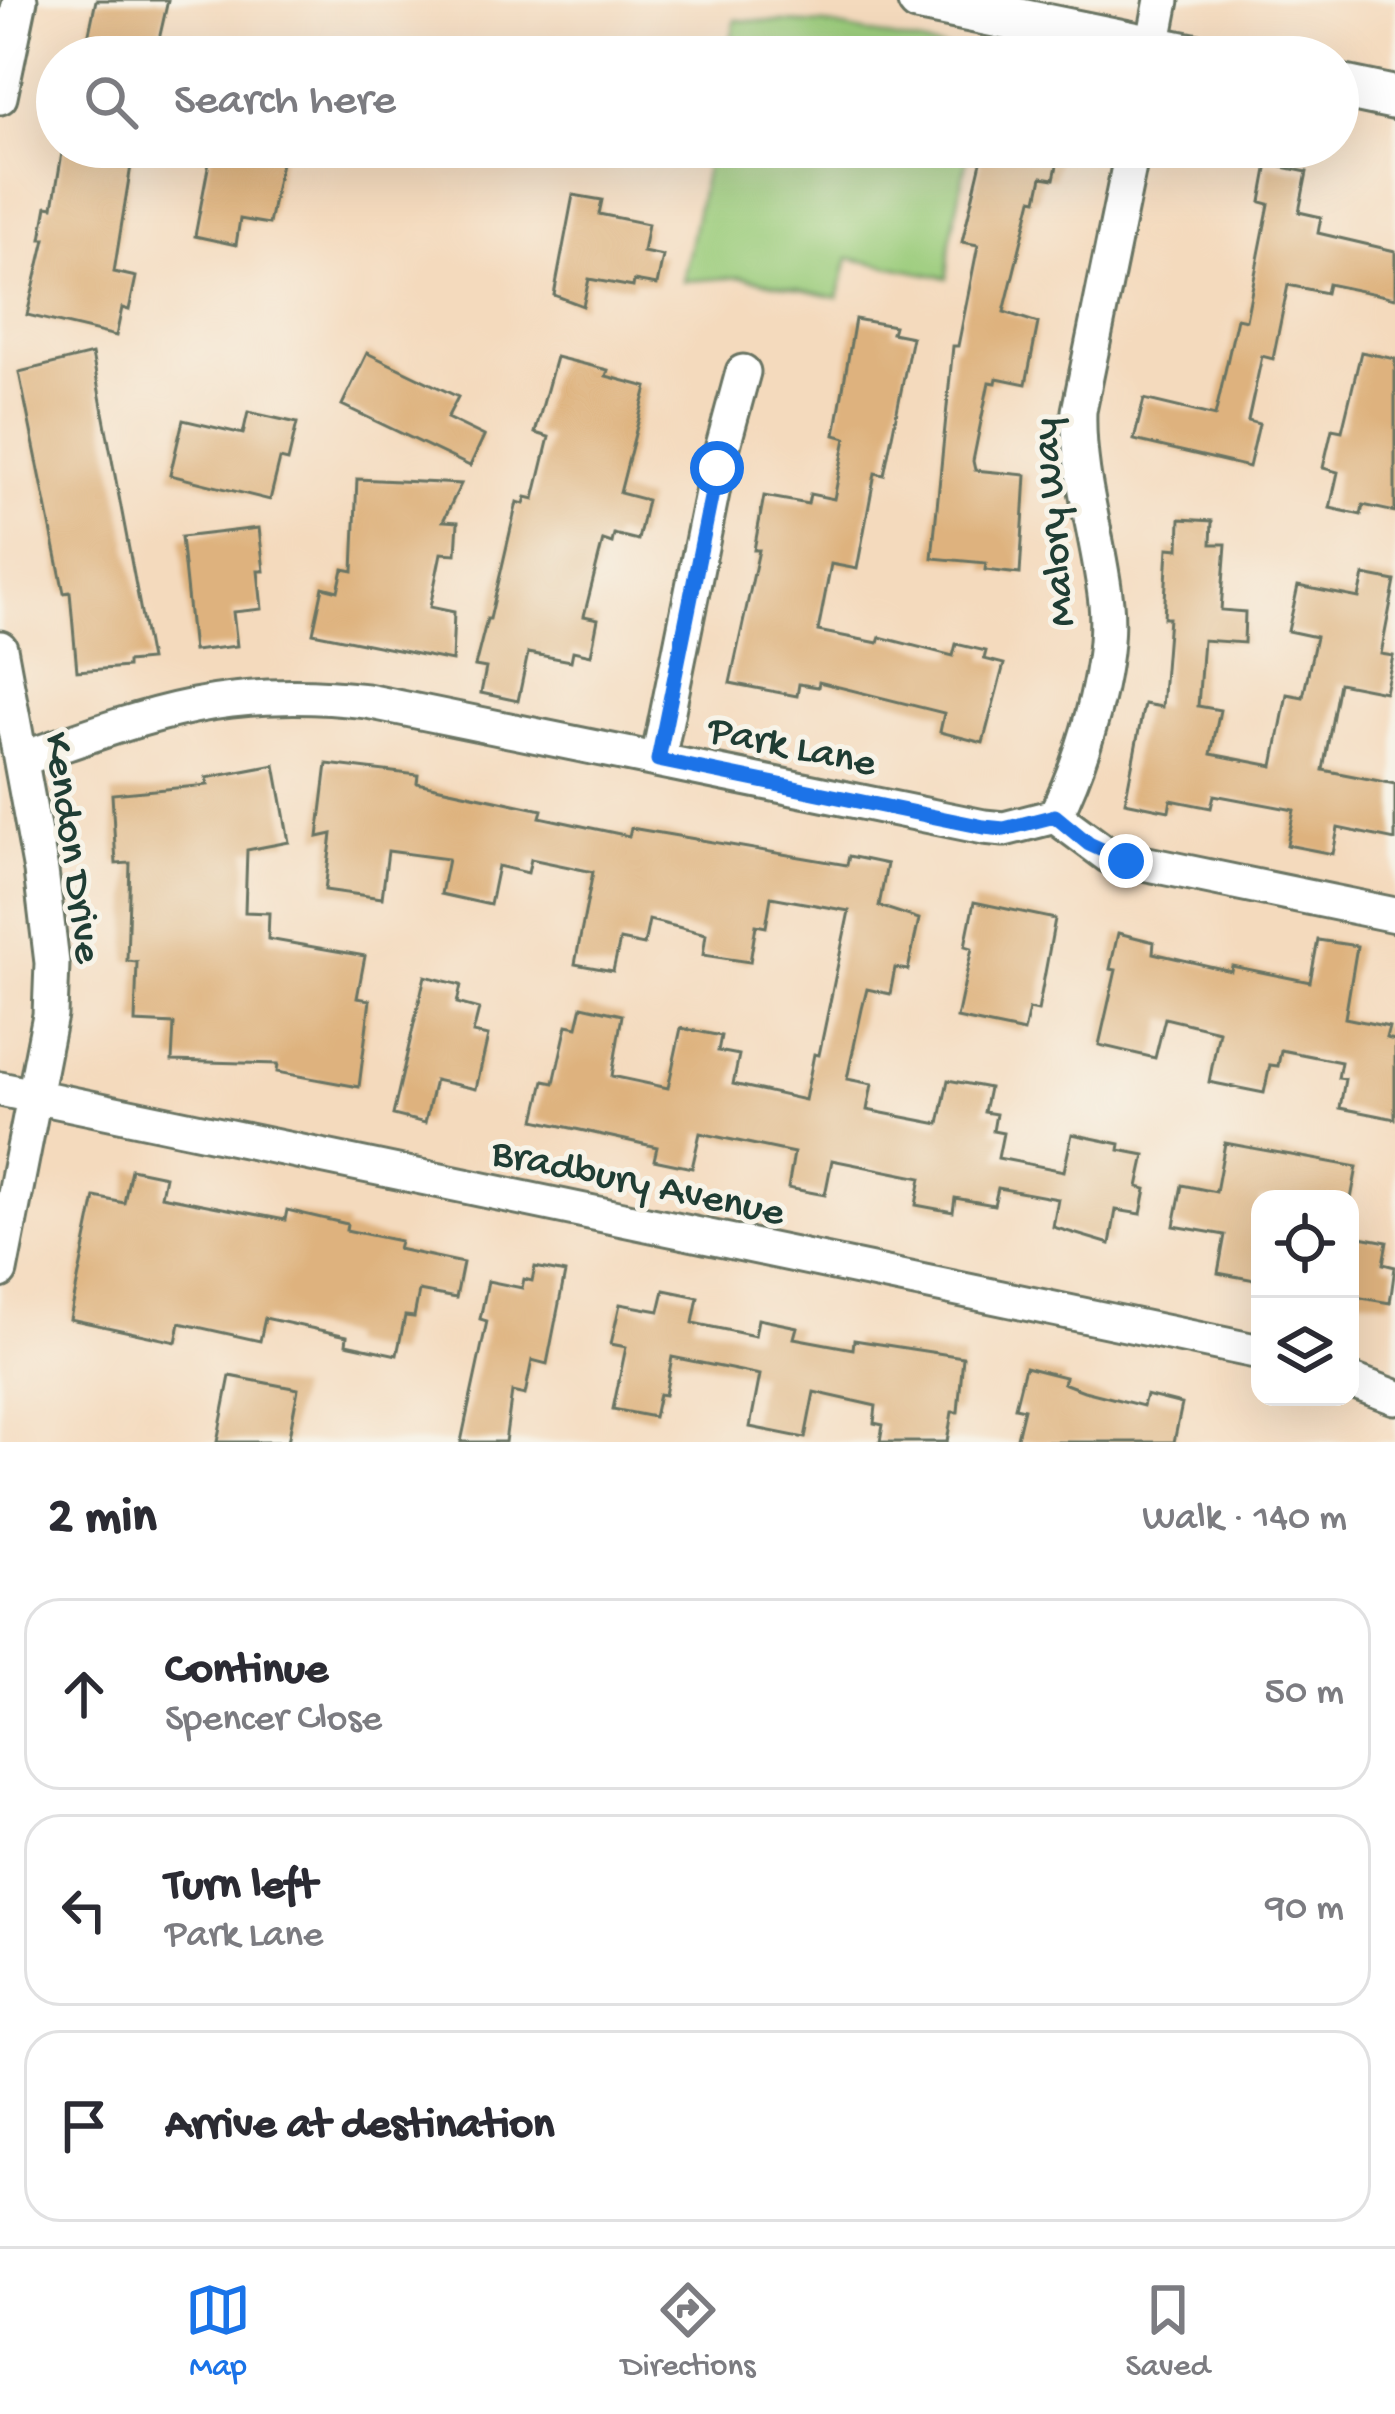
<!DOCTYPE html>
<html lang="en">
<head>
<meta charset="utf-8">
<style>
  body { margin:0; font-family:"Gochi Hand",sans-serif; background:#f7f7f7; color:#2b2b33 }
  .controls { position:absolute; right:36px; bottom:36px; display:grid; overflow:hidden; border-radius:24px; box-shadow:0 12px 48px #0002 }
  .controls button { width:108px; height:108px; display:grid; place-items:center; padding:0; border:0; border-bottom:3px solid #e1e1e2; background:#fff; color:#2b2b33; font:60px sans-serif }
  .stop { position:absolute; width:36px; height:36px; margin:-27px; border:9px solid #1a73e8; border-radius:50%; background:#fff }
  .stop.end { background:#1a73e8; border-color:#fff; box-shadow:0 3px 12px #0008 }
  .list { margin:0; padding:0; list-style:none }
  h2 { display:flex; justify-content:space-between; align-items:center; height:156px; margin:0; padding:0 48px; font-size:51px }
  h2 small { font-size:39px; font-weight:400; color:#7c7c81 }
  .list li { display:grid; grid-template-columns:78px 1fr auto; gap:36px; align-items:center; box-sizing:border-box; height:192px; margin:0 24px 24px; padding:0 24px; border:3px solid #e1e1e2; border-radius:36px }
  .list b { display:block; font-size:45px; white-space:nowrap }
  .list p { margin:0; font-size:39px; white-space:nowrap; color:#7c7c81 }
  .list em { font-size:39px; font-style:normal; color:#7c7c81 }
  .icon { flex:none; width:66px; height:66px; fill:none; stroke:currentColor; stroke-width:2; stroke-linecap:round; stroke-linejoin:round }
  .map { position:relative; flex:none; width:1395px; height:1442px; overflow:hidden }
  .search { position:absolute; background:#fff; box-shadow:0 12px 48px #0002; left:36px; right:36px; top:36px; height:132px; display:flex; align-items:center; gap:30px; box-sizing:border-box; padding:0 42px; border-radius:66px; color:#7c7c81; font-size:45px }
  .sheet { height:804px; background:#fff }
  nav { display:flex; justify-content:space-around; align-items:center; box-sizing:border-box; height:168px; border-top:3px solid #e1e1e2; background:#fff; font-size:33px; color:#7c7c81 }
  nav a { display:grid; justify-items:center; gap:6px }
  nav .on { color:#1a73e8 }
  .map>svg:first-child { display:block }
  .green { fill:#9bcc7c; stroke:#5d8458; stroke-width:3 }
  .building { fill:#deb27e }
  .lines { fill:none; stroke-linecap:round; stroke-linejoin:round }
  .minor-casing { stroke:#6a7464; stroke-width:39 }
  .tertiary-casing { stroke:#6a7464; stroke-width:48 }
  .minor { stroke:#fff; stroke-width:33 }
  .tertiary { stroke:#fff; stroke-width:42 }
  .route { stroke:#1a73e8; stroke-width:15 }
  .labels { text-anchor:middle; stroke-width:10; stroke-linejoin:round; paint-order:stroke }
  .street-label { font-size:42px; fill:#1f3d34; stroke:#f7f3e8 }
</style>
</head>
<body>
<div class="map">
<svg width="1395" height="1442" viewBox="0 0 1395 1442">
  <rect width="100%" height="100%" fill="#f7f3e8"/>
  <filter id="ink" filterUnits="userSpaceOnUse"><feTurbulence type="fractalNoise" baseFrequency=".00833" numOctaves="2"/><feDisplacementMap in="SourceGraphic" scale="24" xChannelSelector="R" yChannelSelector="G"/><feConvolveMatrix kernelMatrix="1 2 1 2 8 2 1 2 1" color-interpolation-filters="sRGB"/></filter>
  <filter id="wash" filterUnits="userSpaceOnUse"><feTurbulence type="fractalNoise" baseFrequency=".004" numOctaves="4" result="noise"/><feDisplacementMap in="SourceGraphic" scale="48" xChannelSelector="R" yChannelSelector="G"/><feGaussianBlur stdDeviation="2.7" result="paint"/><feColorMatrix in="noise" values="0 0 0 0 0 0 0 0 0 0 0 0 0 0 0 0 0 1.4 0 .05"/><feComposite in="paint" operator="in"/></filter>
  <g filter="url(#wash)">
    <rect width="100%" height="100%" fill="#f4dabd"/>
    <path class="green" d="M735 20 825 24 983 57H728Z
      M710 147H969L950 242 947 278 848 258 838 298 742 277 683 281Z"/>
    <g id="blocks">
      <path class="building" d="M96 0H168L155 57H84Z
        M63 147H134L114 272 136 277 129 310 122 308 116 336 27 315 45 239H41L47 206 53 207Z
        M212 147H284L269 224 240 219 236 245 195 236Z
        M968 147H1061L1054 179 1042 177 1037 200 1032 199 1004 312 1038 323 1026 384 997 378 996 383 989 382 973 461 975 470 1026 475 1020 574 985 570 986 563 932 558 953 346H958L978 245 962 242 981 162 967 159Z
        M1268 164 1307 172 1299 212 1321 217 1318 233 1395 251V298L1328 284 1326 293 1288 285 1273 359 1262 356 1248 421 1259 424 1249 467 1134 440 1144 399 1215 416 1237 318 1246 320 1269 204 1261 202Z
        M573 195 602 200 599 214 648 224 643 252 663 256 657 285 634 281 633 287 589 279 583 306 554 295Z
        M855 319 894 326 892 333 912 337 884 475 875 473 857 569 831 564 818 631 878 643 880 637 953 656 956 644 986 651 984 659 1004 664 983 743 940 732 944 713 819 682 818 687 799 684 797 696 730 683 759 550H754L764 496 808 504 810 494 834 499 846 438 835 435Z
        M1361 352 1395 359V512L1363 505 1361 515 1330 508 1338 472 1323 468 1332 429 1342 431Z
        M367 353 458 397 447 418 484 436 470 466 342 405Z
        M92 354 150 660 127 662V667L77 671 70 592 64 593 19 372Z
        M556 357 608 370 606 376 647 387 620 493 647 500 638 540 614 534 612 543 603 540 584 616 598 619 591 655 573 651 571 661 528 653 518 701 481 693 486 668 475 666 487 619H490L517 502 524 504 526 497 534 499 549 437 535 433Z
        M248 412 297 423 288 461 280 459 270 500 170 475 183 420 243 434Z
        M357 479 461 484 443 521 458 522 456 554 441 553 430 607 454 612 452 661 313 633 323 587 338 591 343 569 353 571Z
        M1180 519 1212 521 1211 544H1226L1221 610 1245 612 1244 643 1203 640 1198 706 1220 710 1211 754 1273 766 1287 694 1303 697 1316 637 1288 631 1298 586 1359 598 1364 575 1395 581 1381 654 1393 656 1385 692 1339 683 1323 770 1395 784V840L1338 828 1333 854 1287 845 1294 810 1214 795 1211 808 1171 800 1169 811 1125 802 1144 704 1162 707 1169 618H1164L1168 548 1179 549Z
        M259 528 264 571H258L262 609 233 612 237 646 193 651 181 537Z
        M327 764 418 775 417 783 542 810 540 817 629 836 631 828 847 865 849 856 887 864 879 906 919 919 908 970 895 968 890 994 867 989 862 1009 847 1079 872 1084 867 1110 939 1124 948 1080 989 1088 984 1112 996 1114 993 1131 1003 1133 998 1158 1064 1171 1072 1134 1120 1144 1119 1150 1145 1155 1138 1187 1146 1189 1141 1214 1116 1210 1110 1244 1053 1227 1058 1199 998 1188 994 1205 955 1198 953 1212 916 1205 921 1178 832 1160 825 1195 788 1188 794 1153 700 1133 692 1168 654 1160 657 1147 535 1120 544 1081 554 1083 567 1025 577 1027 582 1006 622 1015 612 1076 668 1088 681 1028 721 1036 718 1051 739 1055 733 1084 805 1100 814 1054 819 1055 849 911 771 897 766 927 756 925 750 962 703 955 706 934 649 920 644 945 620 940 613 971 575 964 593 872 531 859 528 873 498 866 490 905 441 894 448 859 388 851 382 898 325 890 332 834 318 837Z
        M275 765 289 842 247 850 245 912 269 913 268 939 365 956 357 998 370 1000 359 1087 277 1072 278 1064 172 1061 174 1024 135 1022 137 962 127 961 130 863 116 864 112 794 208 785 206 778Z
        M974 902 1055 919 1038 1011 1029 1009 1024 1032 957 1018 972 948 965 946Z
        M1118 933 1154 942 1153 953 1231 971 1232 966 1310 982 1318 940 1357 946 1345 1018 1389 1027 1386 1038 1395 1040V1119L1340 1108 1345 1079 1338 1078 1341 1062 1281 1050 1278 1066 1270 1065 1264 1093 1209 1082 1219 1031 1165 1018 1155 1058 1099 1045 1116 970 1110 969Z
        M425 976 461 985 457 1003 479 1009 473 1033 488 1036 476 1089 435 1080 425 1123 393 1115Z
        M1225 1143 1357 1167 1351 1199H1260V1281L1218 1273 1225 1235 1174 1226 1182 1185 1216 1192Z
        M131 1169 165 1176 161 1196 285 1220 287 1210 347 1224 346 1230 400 1241 398 1249 463 1263 456 1298 419 1291 414 1317 405 1316 397 1355 346 1344 347 1336 265 1318 260 1341 180 1323 176 1342 70 1319 95 1197 124 1203Z
        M1350 1235 1387 1242 1383 1264 1395 1267 1390 1303 1350 1296Z
        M535 1267 565 1273 547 1364 532 1360 525 1395 512 1392 505 1442H461L487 1321 480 1319 488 1281 522 1288 524 1279 532 1281Z
        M664 1290 698 1297 693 1323 755 1336 758 1319 797 1327 794 1338 853 1349 854 1340 963 1357 958 1412H952L947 1442H880L883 1425 874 1423 876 1406 814 1392 805 1438 750 1427 760 1375 672 1357 665 1395 659 1394 654 1417 613 1409 626 1347 611 1344 620 1304 659 1311Z
        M1025 1367 1065 1377 1063 1383 1084 1391 1143 1406 1146 1395 1182 1404 1174 1442H1016L1024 1409 1015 1407Z
        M230 1376 298 1389 288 1442H217Z"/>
    </g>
  </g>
  <g filter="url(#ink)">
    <use href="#blocks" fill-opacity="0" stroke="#6a7464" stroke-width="3"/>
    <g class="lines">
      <g class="minor-casing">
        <path id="minor" d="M1151 57 1162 0
          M0 97 20 0
          M0 648 41 871 52 963 50 1015 0 1271
          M22 759C149 714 228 684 367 701L984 827 1004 829 1055 816
          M658 760 717 468 743 372
          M1055 816C1083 760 1112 666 1106 603 1099 537 1077 478 1079 411L1133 147
          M1055 816 1109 856 1395 915
          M0 1089 1260 1352
          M1350 1380 1395 1397"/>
      </g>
      <g class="tertiary-casing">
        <path id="tertiary" d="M919 0 1200 57
          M1338 86 1395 98"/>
      </g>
      <use href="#minor" class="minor"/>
      <use href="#tertiary" class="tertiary"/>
    </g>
  </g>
  <g class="lines" filter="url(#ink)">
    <path class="route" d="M717 468 658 760 984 827 1004 829 1055 816 1089 844 1126 861"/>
  </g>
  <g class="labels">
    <g class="street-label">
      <text transform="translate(1049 523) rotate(-95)" y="15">Malory Way</text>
      <text transform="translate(793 742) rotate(12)" y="15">Park Lane</text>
      <text transform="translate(77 847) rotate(82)" y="15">Kendon Drive</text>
      <text transform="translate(639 1178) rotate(12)" y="15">Bradbury Avenue</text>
    </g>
  </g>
</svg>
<div class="controls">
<button><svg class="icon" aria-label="locate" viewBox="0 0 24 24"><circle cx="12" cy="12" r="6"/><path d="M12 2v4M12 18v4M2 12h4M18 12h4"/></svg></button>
<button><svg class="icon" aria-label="layers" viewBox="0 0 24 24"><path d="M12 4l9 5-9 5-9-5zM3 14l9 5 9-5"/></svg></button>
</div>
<div class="stop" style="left:717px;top:468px"></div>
<div class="stop end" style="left:1126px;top:861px"></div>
<div class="search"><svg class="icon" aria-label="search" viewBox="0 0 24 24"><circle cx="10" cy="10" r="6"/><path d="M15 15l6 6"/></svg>Search here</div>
</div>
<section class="sheet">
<h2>2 min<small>Walk · 140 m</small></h2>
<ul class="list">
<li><svg class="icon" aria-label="ahead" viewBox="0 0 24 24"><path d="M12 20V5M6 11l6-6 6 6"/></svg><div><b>Continue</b><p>Spencer Close</p></div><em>50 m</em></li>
<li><svg class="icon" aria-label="left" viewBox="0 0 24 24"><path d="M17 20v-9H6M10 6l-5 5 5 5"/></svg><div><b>Turn left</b><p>Park Lane</p></div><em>90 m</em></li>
<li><svg class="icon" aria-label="arrive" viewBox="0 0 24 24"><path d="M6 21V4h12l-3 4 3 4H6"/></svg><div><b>Arrive at destination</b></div></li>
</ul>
</section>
<nav>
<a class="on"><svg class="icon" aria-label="map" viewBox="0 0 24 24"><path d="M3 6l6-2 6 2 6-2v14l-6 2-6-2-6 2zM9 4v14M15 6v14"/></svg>Map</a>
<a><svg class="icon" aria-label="directions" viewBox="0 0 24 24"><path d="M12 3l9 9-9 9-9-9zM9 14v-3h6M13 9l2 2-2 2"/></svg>Directions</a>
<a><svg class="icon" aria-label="saved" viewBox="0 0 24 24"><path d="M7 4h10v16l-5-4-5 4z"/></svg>Saved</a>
</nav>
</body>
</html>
